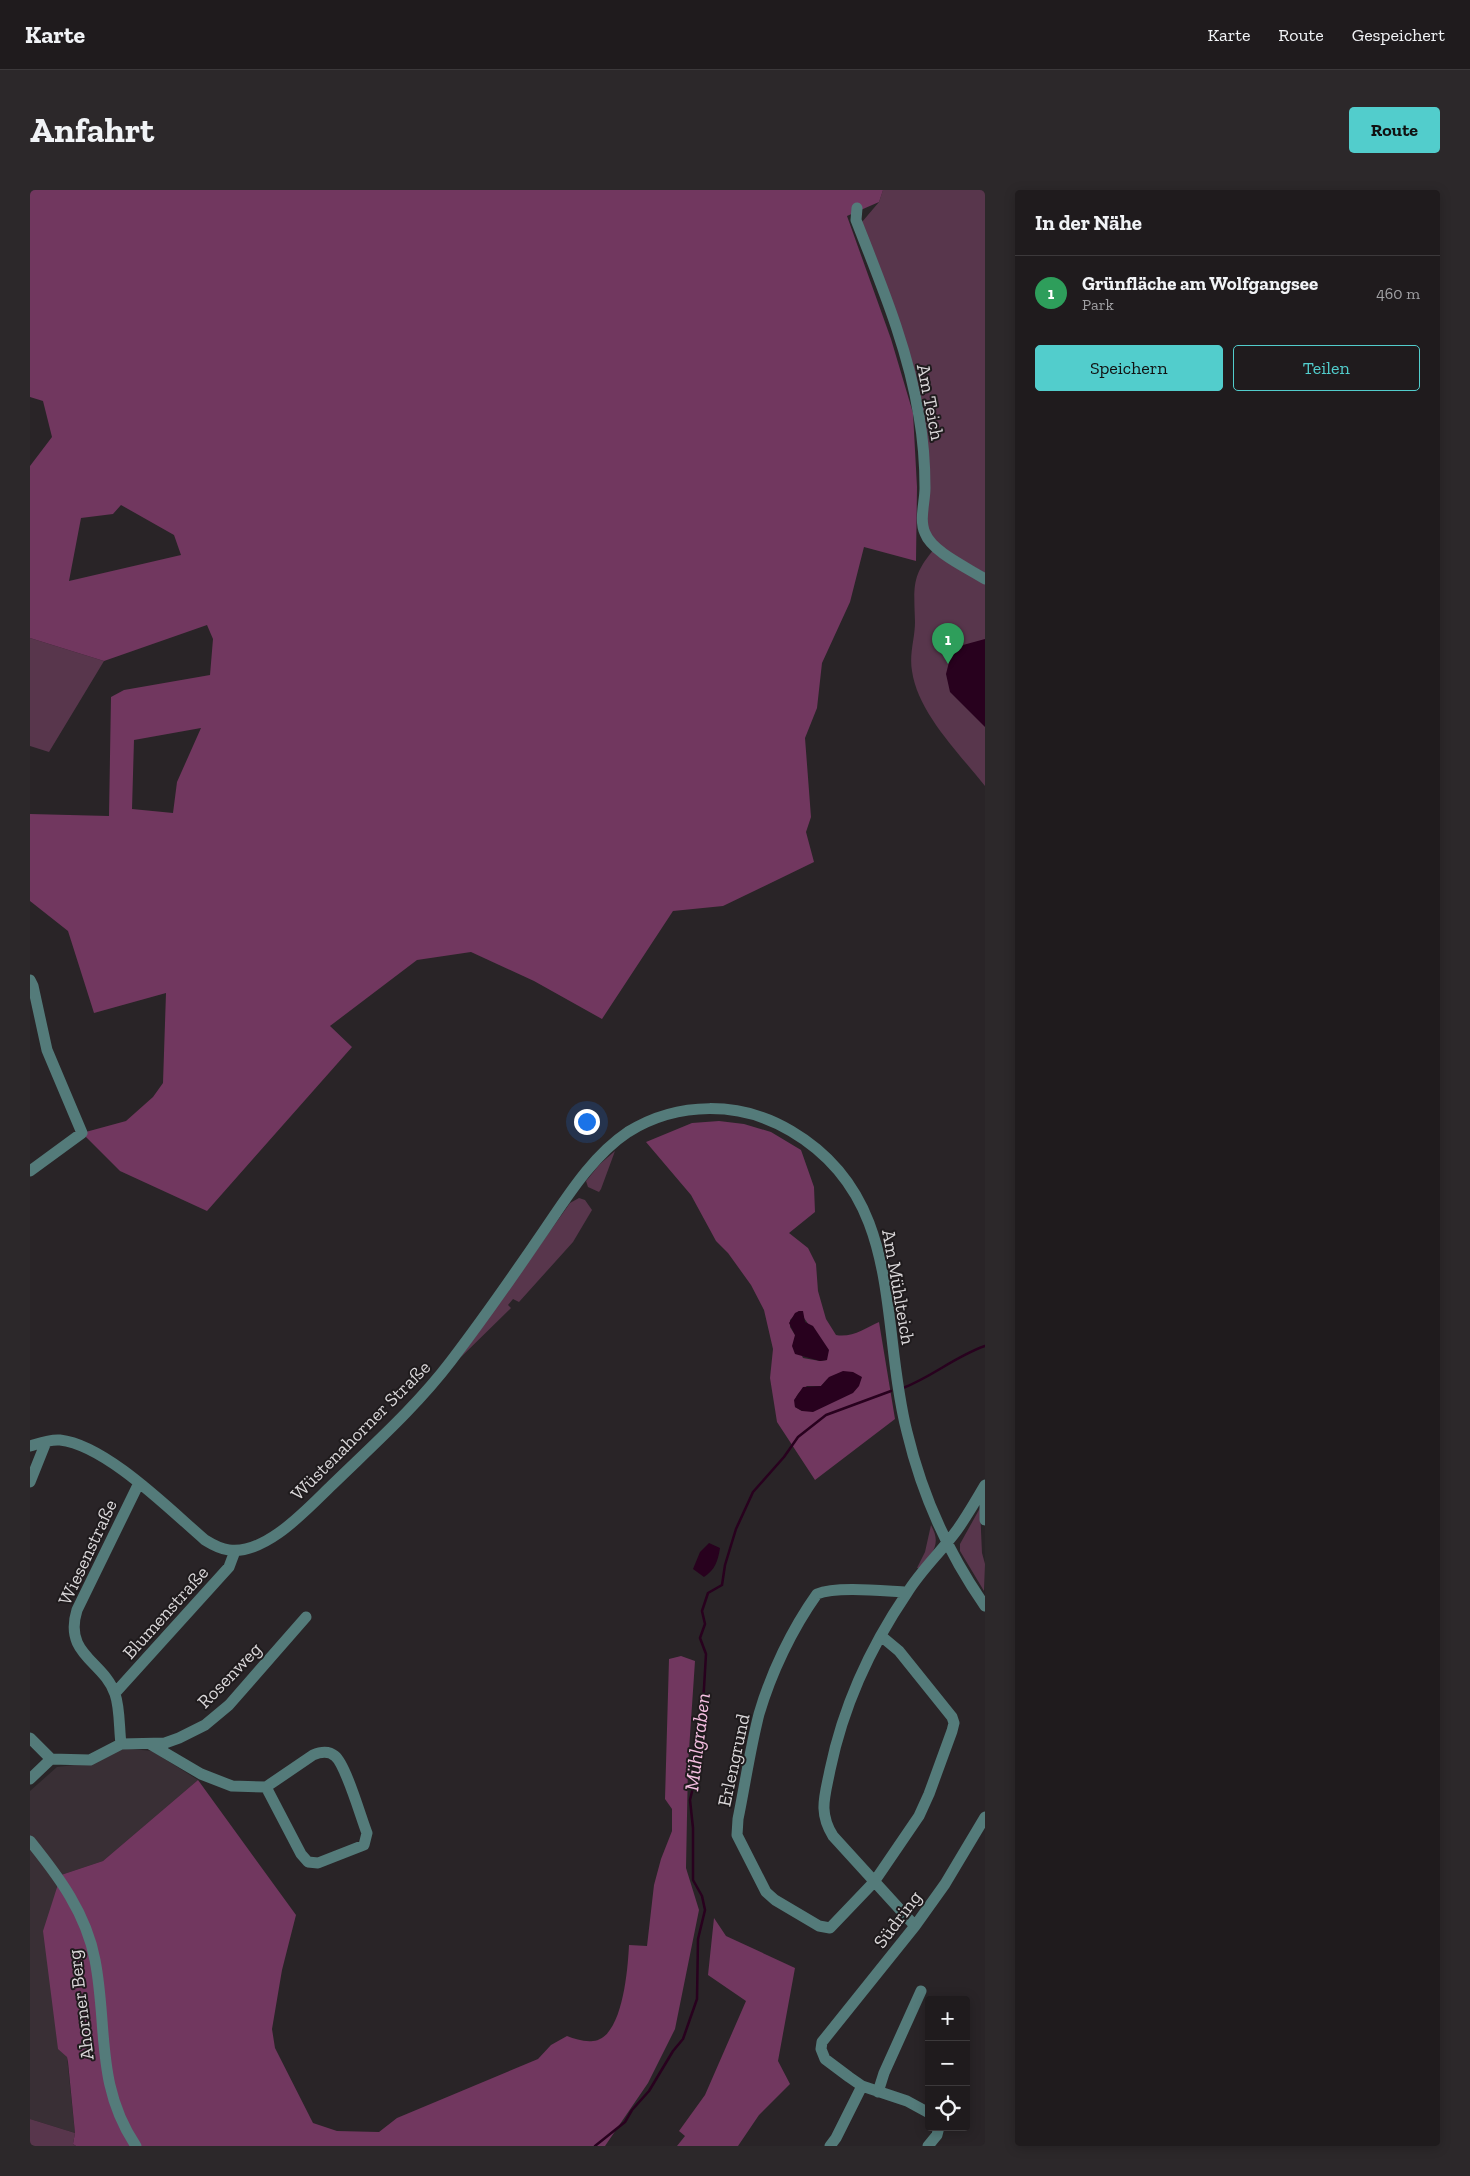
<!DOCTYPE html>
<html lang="de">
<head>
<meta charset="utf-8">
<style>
  body { margin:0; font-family:"Zilla Slab",serif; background:#2c282a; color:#f1f3f6 }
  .controls { position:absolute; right:15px; bottom:15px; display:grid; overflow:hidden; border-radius:5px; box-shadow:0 2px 12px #0003 }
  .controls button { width:45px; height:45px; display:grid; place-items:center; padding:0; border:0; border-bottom:1px solid #3c393b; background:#1f1b1d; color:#f1f3f6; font:25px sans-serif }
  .you { position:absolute; left:556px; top:931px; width:18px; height:18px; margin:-12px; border:4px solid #fff; border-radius:50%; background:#1a73e8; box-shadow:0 0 0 8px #1a73e833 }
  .badge { display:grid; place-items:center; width:32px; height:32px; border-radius:50%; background:#52cdcc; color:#fff; font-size:16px; font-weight:700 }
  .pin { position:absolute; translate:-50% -41px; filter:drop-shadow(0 1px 2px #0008) }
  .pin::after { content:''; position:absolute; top:26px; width:18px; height:15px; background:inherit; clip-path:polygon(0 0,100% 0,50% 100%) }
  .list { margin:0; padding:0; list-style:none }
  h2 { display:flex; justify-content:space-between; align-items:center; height:65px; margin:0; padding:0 20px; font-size:21px }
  h2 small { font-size:16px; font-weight:400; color:#a1a1a4 }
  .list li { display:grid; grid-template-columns:32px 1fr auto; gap:15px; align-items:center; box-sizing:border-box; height:75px; padding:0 20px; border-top:1px solid #3c393b }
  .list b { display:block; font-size:19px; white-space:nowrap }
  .list p { margin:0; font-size:16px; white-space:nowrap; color:#a1a1a4 }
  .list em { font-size:16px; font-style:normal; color:#a1a1a4 }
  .actions { display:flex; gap:10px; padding:15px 20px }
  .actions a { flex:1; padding:11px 0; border:1px solid #52cdcc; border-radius:5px; text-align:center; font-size:18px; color:#52cdcc }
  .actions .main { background:#52cdcc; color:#111 }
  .icon { flex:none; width:28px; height:28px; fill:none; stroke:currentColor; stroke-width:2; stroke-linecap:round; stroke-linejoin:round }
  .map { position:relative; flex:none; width:955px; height:1956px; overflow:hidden; border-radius:5px }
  header { display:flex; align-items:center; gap:30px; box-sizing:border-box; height:70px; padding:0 25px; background:#1f1b1d; border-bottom:1px solid #3c393b }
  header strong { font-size:24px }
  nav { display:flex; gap:28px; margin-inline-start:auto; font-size:18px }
  .intro { display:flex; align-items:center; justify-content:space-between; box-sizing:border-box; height:120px; padding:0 30px }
  h1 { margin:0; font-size:35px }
  .button { padding:12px 22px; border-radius:5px; background:#52cdcc; color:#111; font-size:18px; font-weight:700 }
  main { display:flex; gap:30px; padding:0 30px }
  aside { flex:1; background:#1f1b1d; border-radius:5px; box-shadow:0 2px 12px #0003 }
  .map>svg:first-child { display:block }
  .built { fill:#392f35 }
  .green { fill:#58364c }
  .forest { fill:#71375f; fill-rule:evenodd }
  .water { fill:#28011e }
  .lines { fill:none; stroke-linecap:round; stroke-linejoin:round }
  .stream { stroke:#28011e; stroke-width:2.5 }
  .minor { stroke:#547b7a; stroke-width:11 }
  .labels { text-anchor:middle; stroke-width:4; stroke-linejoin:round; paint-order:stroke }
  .street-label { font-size:19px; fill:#dad7d9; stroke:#1f1b1d }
  .water-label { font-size:20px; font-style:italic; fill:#f7c0e3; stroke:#1f1b1d }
</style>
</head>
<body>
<header>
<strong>Karte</strong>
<nav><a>Karte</a><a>Route</a><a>Gespeichert</a></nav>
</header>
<div class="intro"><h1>Anfahrt</h1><a class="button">Route</a></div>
<main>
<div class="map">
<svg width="955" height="1956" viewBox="0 0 955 1956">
  <rect width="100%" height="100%" fill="#292427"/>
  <path class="built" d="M92 1558 122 1561 168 1590 73 1671 31 1685 37 1867 45 1943 0 1929V1601L27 1577 61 1573Z"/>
  <path class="green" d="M853 0H955V383L911 358 898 341 892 224 832 32 849 12Z
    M905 358 955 389V596C929 563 888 523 882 481 879 464 885 448 885 432 884 396 881 386 905 358Z
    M0 448 74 471 19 562 0 556Z
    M585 961 571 999 569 1002 558 997 556 991 570 974Z
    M549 1008 555 1010 562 1020 543 1052 489 1112 483 1109 478 1115 481 1118 430 1168 540 1013Z
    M950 1318 952 1363 955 1374 954 1401 930 1361V1354Z
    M901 1335C912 1355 902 1362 891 1379L887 1378 895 1362Z
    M0 1929 45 1943 43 1954 46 1956H0Z"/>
  <path class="forest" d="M0 0H853L849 12 817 26 861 149 883 223 887 297 886 371 834 357 820 412 792 473 787 518 775 548 781 627 776 642 784 672 693 716 643 721 572 829 504 791 441 762 387 770 300 836 322 857 177 1021 90 981 52 943 96 931 123 907 133 893 136 803 64 823 38 741 0 711V624L79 626 81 507 94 500 180 485 183 449 177 435 74 471 0 448V276L22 247 13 211 0 207ZM91 315 144 345 151 365 39 391 51 328 83 324ZM171 538 147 592 143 623 102 619 104 550Z
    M689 931 714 934 741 942 771 960 784 997 785 1022 759 1043 778 1058 786 1074 788 1101 796 1129 806 1145C822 1148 836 1138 849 1132L865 1229 785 1290 747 1232 740 1188 743 1159 734 1120 721 1095 698 1063 686 1051 661 1005 616 952 662 933ZM769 1121 779 1135 797 1170 790 1171 773 1168 765 1151V1145L760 1137V1130ZM799 1187 772 1221 765 1217C764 1206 769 1202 777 1196H791Z
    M651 1466 665 1471 658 1575 656 1678 669 1720 645 1839 618 1893 575 1956H46L43 1954 45 1943 38 1872 37 1867 28 1859 13 1741 31 1685 73 1671 168 1590 266 1725 252 1780 242 1839 245 1858 283 1933 307 1941 349 1942 367 1928 508 1869 521 1855 537 1846C545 1849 554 1852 563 1851 593 1849 598 1777 599 1755L617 1756 624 1695 631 1669 642 1641V1619L635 1609 639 1469Z
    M684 1728 696 1746 765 1778 748 1871 760 1894 729 1925 708 1956H647L655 1946 649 1941 675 1905 716 1811 678 1785Z"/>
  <path class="water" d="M955 449V537L920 502 916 484 920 468 933 455Z
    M769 1121H773L775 1132 783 1136 799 1160 797 1170 790 1171 765 1164 762 1156 765 1145 759 1133 765 1123Z
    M813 1181 823 1182 832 1187 829 1196 823 1203 783 1222 772 1221 765 1217 764 1210 773 1197 791 1196 799 1187Z
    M679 1353 690 1358C688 1371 685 1380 674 1387L663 1379 670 1362Z"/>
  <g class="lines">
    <path class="stream" d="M873 1198C902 1187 924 1167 955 1156
      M565 1956 595 1932 602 1920 619 1901 643 1861 653 1849 667 1809 668 1749 675 1720 672 1706 663 1690V1638L660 1610 665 1589 664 1557 672 1532 676 1464 670 1448 675 1434 672 1421 678 1403 692 1395 695 1375 706 1339 723 1302 754 1267 768 1247 796 1225 861 1201"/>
    <path class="minor" d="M827 18 826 30C851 94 878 158 889 226 893 249 895 274 895 298 895 312 889 330 895 343 902 362 938 378 955 389
      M0 790 3 796 17 860 52 943 0 981
      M0 1256C10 1253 20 1249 30 1250 76 1255 140 1320 175 1350 183 1355 190 1359 199 1360 236 1365 277 1319 302 1295 343 1255 386 1217 421 1171 453 1129 483 1086 513 1042 537 1007 562 966 598 942 648 911 711 911 761 941 875 1008 849 1132 877 1242 892 1305 918 1363 955 1416
      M0 1292 16 1252
      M955 1296V1330
      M851 1446 869 1461 922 1527 924 1533 922 1541 899 1604 889 1626 844 1692 800 1738 789 1736 745 1710 736 1702 707 1645 708 1629C715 1595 720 1559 729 1524 741 1483 762 1439 787 1404 807 1396 854 1401 877 1402
      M85 1503 199 1377 205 1361
      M0 1548 21 1569
      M91 1554C89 1538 90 1518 85 1504 74 1471 33 1465 47 1420L109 1293
      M120 1554 171 1584 202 1596 236 1597 283 1565C290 1562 298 1560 305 1566 316 1575 331 1628 337 1643L334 1655 288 1673 278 1672 271 1664 236 1597
      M21 1569 60 1570 91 1554 135 1553 149 1548 175 1535 199 1515 276 1427
      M0 1589 21 1569
      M0 1651C29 1687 56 1723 65 1770 78 1837 65 1895 106 1956
      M885 1736 803 1646C788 1622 795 1606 800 1580 813 1517 841 1456 877 1403 891 1380 911 1362 927 1340 937 1326 946 1310 955 1295
      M848 1902 854 1883 891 1801
      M899 1923 877 1911 832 1896 819 1887 795 1869 791 1859 792 1852 885 1736 915 1694 955 1627
      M800 1956 806 1948 832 1896
      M898 1956 907 1945 909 1937"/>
  </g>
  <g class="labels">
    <g class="street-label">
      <text transform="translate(901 212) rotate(79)" y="7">Am Teich</text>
      <text transform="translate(869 1097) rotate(80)" y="7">Am Mühlteich</text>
      <text transform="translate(330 1240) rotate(-45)" y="7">Wüstenahorner Straße</text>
      <text transform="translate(57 1362) rotate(-65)" y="7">Wiesenstraße</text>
      <text transform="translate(135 1422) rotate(-48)" y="7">Blumenstraße</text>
      <text transform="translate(199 1485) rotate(-46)" y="7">Rosenweg</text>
      <text transform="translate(703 1570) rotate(-78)" y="7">Erlengrund</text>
      <text transform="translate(867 1729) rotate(-53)" y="7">Südring</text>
      <text transform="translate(50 1815) rotate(-97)" y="7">Ahorner Berg</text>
    </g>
    <g class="water-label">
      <text transform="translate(667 1552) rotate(-83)" y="7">Mühlgraben</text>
    </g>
  </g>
</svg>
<div class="controls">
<button>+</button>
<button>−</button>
<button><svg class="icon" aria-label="locate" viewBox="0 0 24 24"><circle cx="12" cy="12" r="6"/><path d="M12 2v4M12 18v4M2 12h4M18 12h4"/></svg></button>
</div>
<div class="you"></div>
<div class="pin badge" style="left:918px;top:474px;background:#2e9e5b">1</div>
</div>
<aside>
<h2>In der Nähe<small></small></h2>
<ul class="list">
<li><span class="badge" style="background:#2e9e5b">1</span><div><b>Grünfläche am Wolfgangsee</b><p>Park</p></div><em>460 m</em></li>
</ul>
<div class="actions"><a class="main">Speichern</a><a>Teilen</a></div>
</aside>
</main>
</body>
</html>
